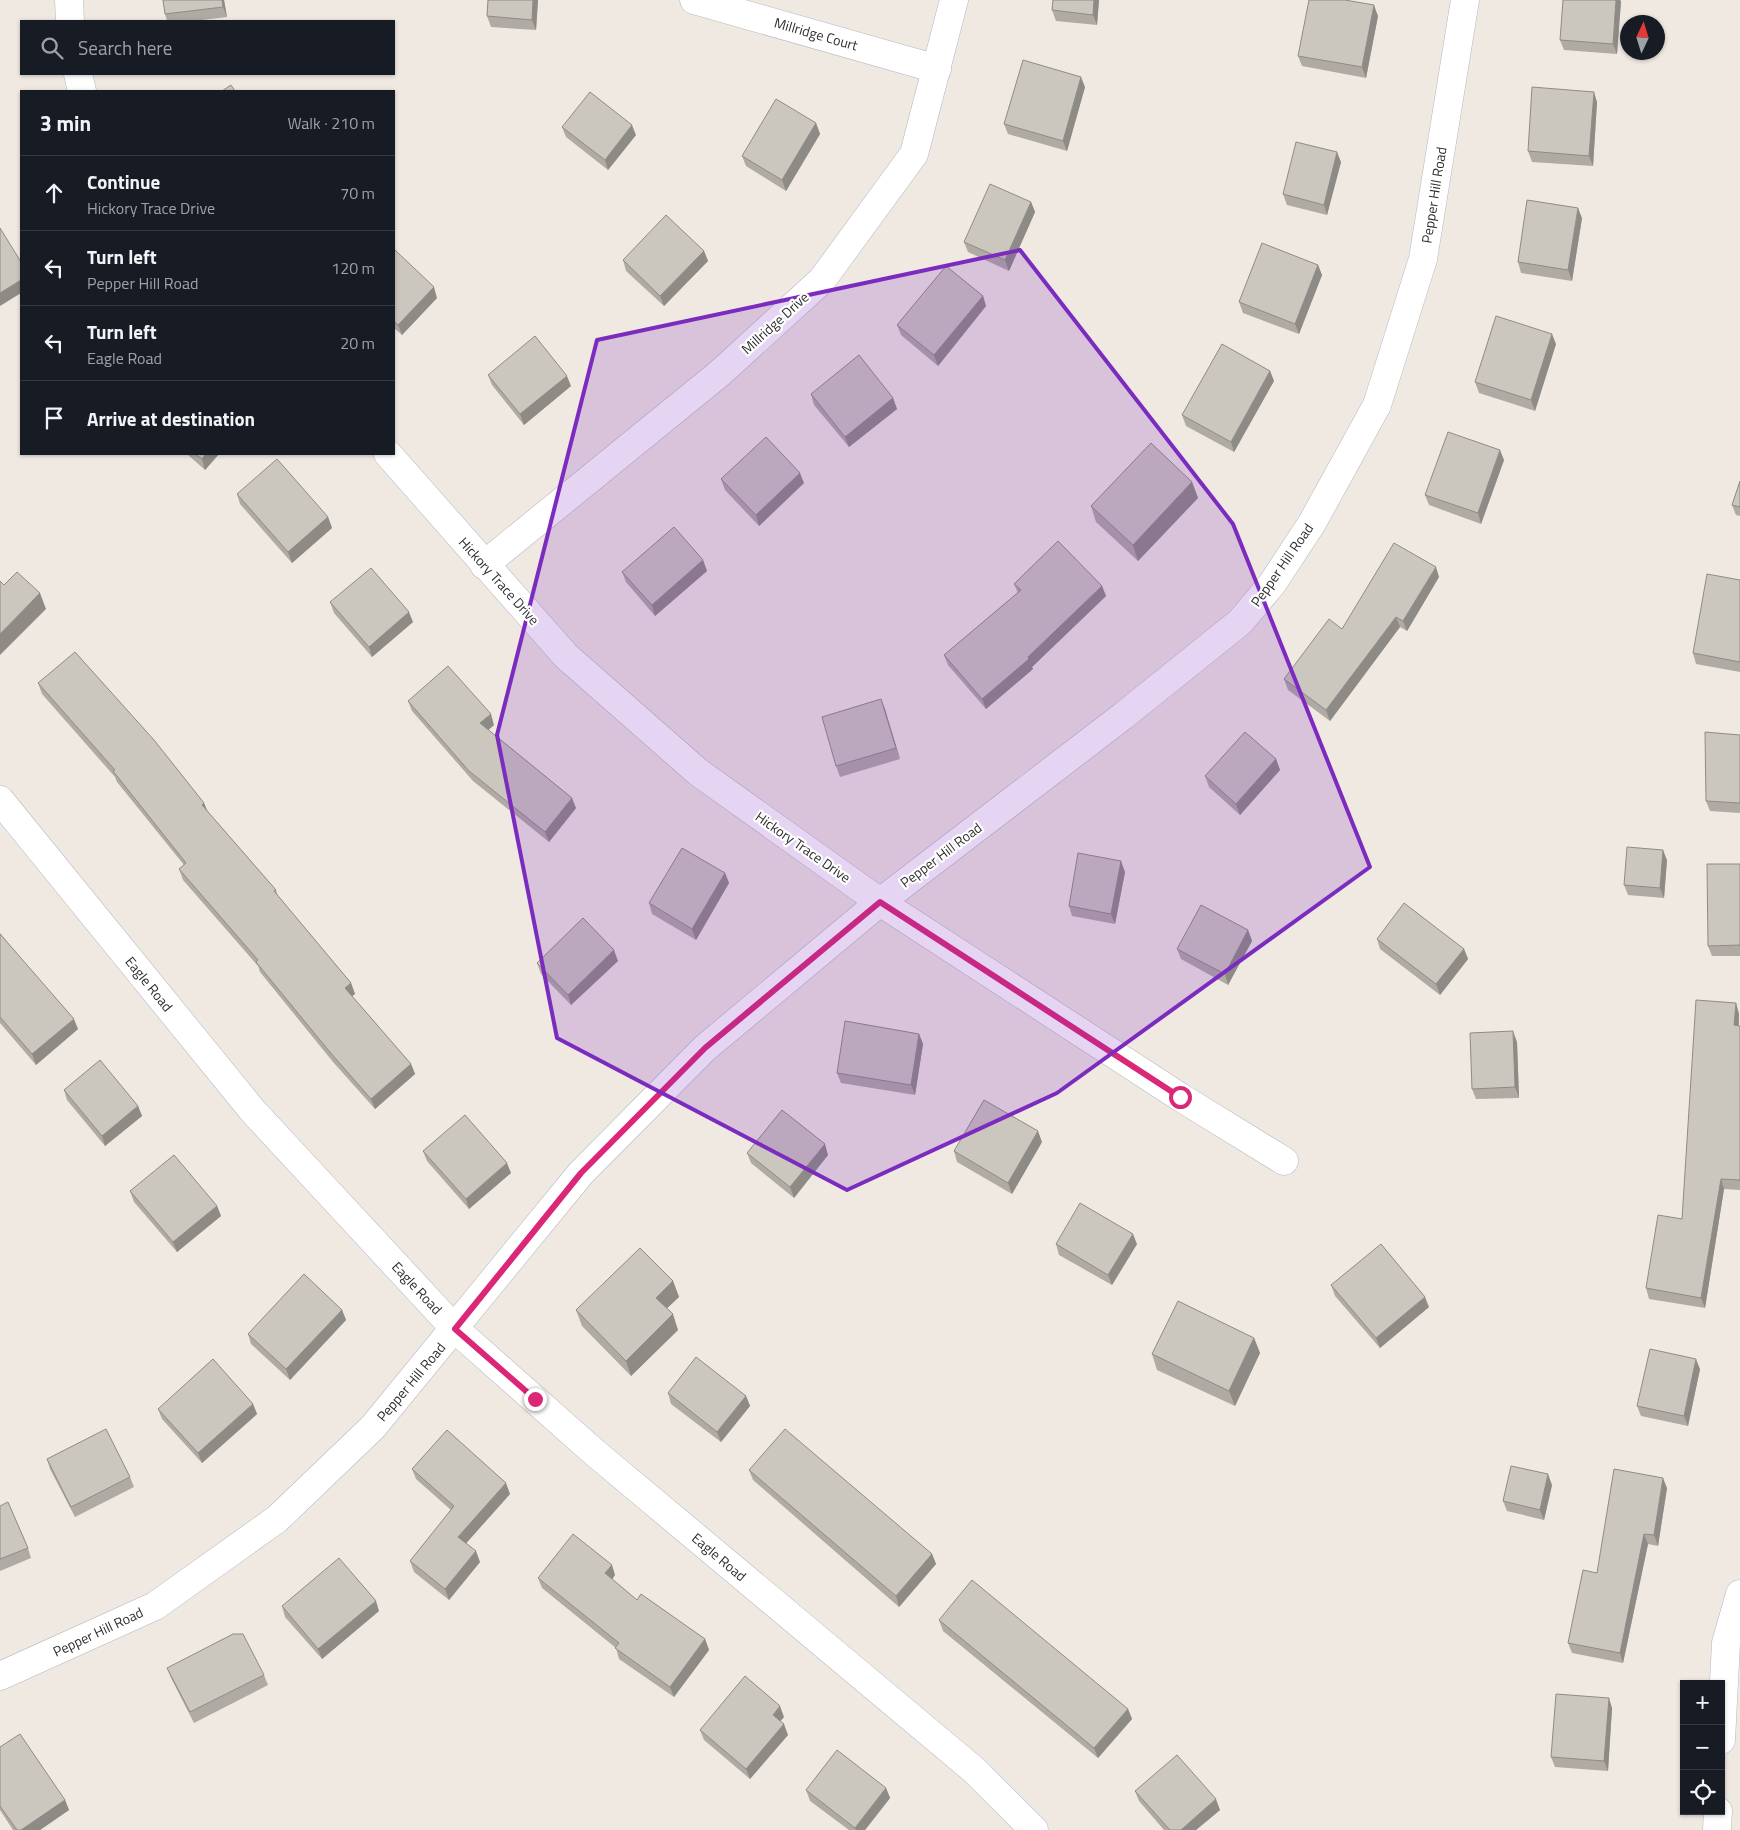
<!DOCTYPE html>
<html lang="en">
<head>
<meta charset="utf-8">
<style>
  body { margin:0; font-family:"Titillium Web",sans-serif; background:#242831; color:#f1f3f6 }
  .controls { position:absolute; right:15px; bottom:15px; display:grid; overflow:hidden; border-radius:0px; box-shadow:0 1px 4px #0004 }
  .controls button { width:45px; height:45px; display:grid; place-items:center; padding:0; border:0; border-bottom:1px solid #363941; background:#171b24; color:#f1f3f6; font:25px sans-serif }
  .compass { position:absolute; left:1620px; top:15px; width:45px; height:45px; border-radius:50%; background:#171b24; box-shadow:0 1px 4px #0004; rotate:4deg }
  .stop { position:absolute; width:15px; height:15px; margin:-11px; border:4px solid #db2777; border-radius:50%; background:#fff }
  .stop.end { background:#db2777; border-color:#fff; box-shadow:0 1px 5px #0008 }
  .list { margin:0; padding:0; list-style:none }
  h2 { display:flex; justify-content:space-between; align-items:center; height:65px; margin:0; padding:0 20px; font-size:21px }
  h2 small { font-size:16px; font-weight:400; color:#9ea1a6 }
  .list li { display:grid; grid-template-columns:32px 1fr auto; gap:15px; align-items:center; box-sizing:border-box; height:75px; padding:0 20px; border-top:1px solid #363941 }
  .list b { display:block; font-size:19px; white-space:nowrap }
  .list p { margin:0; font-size:16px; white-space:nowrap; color:#9ea1a6 }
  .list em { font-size:16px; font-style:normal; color:#9ea1a6 }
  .icon { flex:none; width:28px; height:28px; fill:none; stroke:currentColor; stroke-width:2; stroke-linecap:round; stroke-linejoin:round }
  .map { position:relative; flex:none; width:1740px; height:1830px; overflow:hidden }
  .search { position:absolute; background:#171b24; box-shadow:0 1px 4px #0004; left:20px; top:20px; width:375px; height:55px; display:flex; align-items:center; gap:12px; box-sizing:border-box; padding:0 18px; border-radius:0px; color:#9ea1a6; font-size:19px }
  .panel { position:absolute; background:#171b24; box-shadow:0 1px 4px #0004; left:20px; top:90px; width:375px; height:365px; border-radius:0px }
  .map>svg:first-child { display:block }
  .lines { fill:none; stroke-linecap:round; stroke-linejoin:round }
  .minor-casing { stroke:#b4b7c1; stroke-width:29 }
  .minor { stroke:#fff; stroke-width:28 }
  .wall { fill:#afaba4 }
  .shaded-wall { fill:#8e8b86 }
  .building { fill:#cbc7bf; stroke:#8e8b86 }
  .route { stroke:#db2777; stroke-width:6 }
  .marked { fill:#7b2cbf; fill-opacity:0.2; stroke:#7b2cbf; stroke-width:4; stroke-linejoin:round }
  .labels { text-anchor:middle; stroke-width:4.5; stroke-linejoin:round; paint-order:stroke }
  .street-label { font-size:14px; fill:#2e2e2e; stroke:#fff }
</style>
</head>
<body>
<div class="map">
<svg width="1740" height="1830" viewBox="0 0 1740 1830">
  <rect width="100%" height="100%" fill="#efe9e1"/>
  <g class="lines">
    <g class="minor-casing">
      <path id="minor" d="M69 0 70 21
        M694 0 937 69
        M78 74 82 91
        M388 454 566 656 698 772 880 902 1180 1097 1284 1161
        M484 565 720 373 822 280 914 154 954 0
        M0 800 252 1110 455 1329 594 1452 974 1770 1034 1830
        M0 1676 155 1606 277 1519 373 1427 581 1173 705 1048 880 902 1123 716 1240 622 1272 584 1312 523 1377 405 1423 259 1465 0
        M1721 1740 1726 1643 1740 1594
        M1717 1830 1718 1811"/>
    </g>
    <use href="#minor" class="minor"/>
  </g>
  <path class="wall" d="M163 0H224L227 17 194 21H167L165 14Z
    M488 0H538L536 30 491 27 487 16Z
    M1053 0H1099L1097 25 1056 21 1052 10Z
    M1621 1 1617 54 1564 50 1560 40Z
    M1378 16 1366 78 1302 66 1298 56Z
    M1085 87 1067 151 1008 134 1004 124Z
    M1597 102 1593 166 1532 162 1528 151Z
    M816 123 820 134 786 191 746 166 742 156Z
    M562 127 636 135 608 170 566 137Z
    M1341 162 1327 215 1287 205 1283 194Z
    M1031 202 1035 212 1009 271 968 252 964 242Z
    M1582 218 1572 281 1521 273 1518 262Z
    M704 251 708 261 664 306 626 271 623 260Z
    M394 252 437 298 402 335 394 328Z
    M1318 265 1322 275 1299 334 1243 313 1239 302Z
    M983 296 986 306 938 366 901 335 897 325Z
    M1556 344 1535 411 1479 393 1475 382Z
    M1270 371 1274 381 1234 452 1186 426 1182 415Z
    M488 375 571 386 524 425 492 385Z
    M811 394 893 398 897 409 849 447 814 405Z
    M187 454H219L205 470Z
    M1504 460 1481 524 1429 505 1425 495Z
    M721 479 804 483 759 526 725 490Z
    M1740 481V516L1736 515 1732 505Z
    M1192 482 1198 498 1138 561 1096 522 1091 506Z
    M237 494 328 517 332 528 292 563 240 504Z
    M703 560 707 571 655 616 626 582 622 572Z
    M1439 577 1407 631 1400 627 1330 721 1288 690 1284 679 1342 629Z
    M1740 580V672L1696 664 1693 653Z
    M1014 584 1102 586 1106 596 1032 667 1033 669 986 709 948 665 944 655 1018 593Z
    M330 602 413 622 372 657 334 613Z
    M38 683 204 803 208 812 276 890 278 896 351 983 355 994 352 996 411 1064 415 1074 375 1109 333 1062 260 972 258 966 183 880 179 869 184 865 117 782 115 777 42 694Z
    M881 699 900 759 840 777 836 766Z
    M408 701 494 725 488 730 576 808 549 842 473 781 412 711Z
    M1740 735V813L1710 811 1706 801Z
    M1276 759 1280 770 1240 815 1209 787 1205 776Z
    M1667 860 1664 898 1628 895 1624 885Z
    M1740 864V956H1712L1708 946Z
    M1125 872 1115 924 1072 916 1069 906Z
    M725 873 729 883 696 940 652 914 649 903Z
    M1248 930 1252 941 1228 985 1181 959 1177 949Z
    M0 933 78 1029 36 1065 0 1023Z
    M1377 939 1464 949 1468 959 1440 995 1380 949Z
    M618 961 571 1005 541 974 537 963Z
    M1736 1003 1739 1014V1026H1740V1190L1724 1189 1705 1308 1649 1299 1646 1288 1682 1219Z
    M919 1034 923 1044 915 1095 841 1083 837 1073Z
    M1517 1042 1519 1098 1476 1099 1472 1089Z
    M64 1090 138 1106 142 1116 105 1146 67 1100Z
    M1042 1142 1012 1194 957 1162 954 1151Z
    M423 1151 511 1173 469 1209 427 1161Z
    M747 1153 828 1155 794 1198 751 1163Z
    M130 1191 217 1206 221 1216 177 1252 134 1202Z
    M1056 1244H1137L1112 1285 1059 1255Z
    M673 1281 679 1297 667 1308 678 1330 631 1376 582 1326 576 1310Z
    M1331 1285 1429 1307 1380 1348 1335 1296Z
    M342 1310 346 1320 290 1380 251 1344 248 1334Z
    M1254 1338 1260 1353 1235 1406 1157 1370 1152 1354Z
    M1700 1369 1688 1426 1641 1416 1637 1406Z
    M668 1393 746 1396 750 1406 721 1442 671 1404Z
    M253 1404 257 1414 202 1463 162 1419 158 1409Z
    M47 1459 130 1477 134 1487 75 1517 50 1469Z
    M412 1469 510 1494 466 1543 480 1562 449 1600 414 1572 410 1561 451 1510 416 1479Z
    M749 1470 932 1554 936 1564 899 1607 753 1480Z
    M1552 1485 1544 1520 1507 1511 1503 1501Z
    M1667 1488 1658 1546 1648 1544 1623 1663 1572 1653 1568 1643 1597 1573Z
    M0 1506 28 1548 31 1558 0 1571Z
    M615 1575 612 1579 637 1600 705 1639 709 1650 674 1697 619 1659 616 1648 542 1588 538 1578Z
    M282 1606 379 1611 322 1659 285 1617Z
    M939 1620 1128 1709 1132 1719 1098 1758 943 1631Z
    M167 1668 264 1675 268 1685 194 1723 171 1678Z
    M1612 1708 1608 1771 1555 1767 1551 1757Z
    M784 1717 780 1721 788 1735 750 1779 704 1740 700 1730Z
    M0 1747 65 1800 69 1810 40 1830H13L0 1810Z
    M886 1788 890 1798 865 1830H849L810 1801 806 1790Z
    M1135 1791 1220 1810 1196 1830H1164L1139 1801Z"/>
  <path class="shaded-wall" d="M222 0H224L227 17 223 7Z
    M533 0H538L536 30 532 20Z
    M1094 0H1099L1097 25 1093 15Z
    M1616 0H1620L1621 1 1617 54 1613 44Z
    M1374 5 1378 16 1366 78 1362 67Z
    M1081 77 1085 87 1067 151 1063 141Z
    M1594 92 1597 102 1593 166 1589 156Z
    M816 123 820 134 786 191 782 180Z
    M632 125 636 135 608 170 605 160Z
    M1337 152 1341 162 1327 215 1324 205Z
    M1031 202 1035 212 1009 271 1005 260Z
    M1578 208 1582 218 1572 281 1568 270Z
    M704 251 708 261 664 306 660 296Z
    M1318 265 1322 275 1299 334 1295 324Z
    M21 280V293L0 306V293Z
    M434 287 437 298 402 335 398 325Z
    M983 296 986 306 938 366 934 355Z
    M1552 334 1556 344 1535 411 1531 400Z
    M1270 371 1274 381 1234 452 1231 442Z
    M567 376 571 386 524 425 520 414Z
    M893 398 897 409 849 447 845 437Z
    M1500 450 1504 460 1481 524 1478 513Z
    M206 454H219L205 470 202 459Z
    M800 473 804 483 759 526 756 515Z
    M1192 482 1198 498 1138 561 1133 545Z
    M328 517 332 528 292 563 288 552Z
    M703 560 707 571 655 616 652 605Z
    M1436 567 1439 577 1407 631 1403 621Z
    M1102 586 1106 596 1032 667 1033 669 986 709 982 699 1028 657Z
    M40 593 46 609 0 655V634Z
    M409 612 413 622 372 657 369 647Z
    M1396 617 1400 627 1330 721 1326 710Z
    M881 699 885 709 900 759 896 748Z
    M491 714 494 725 484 734 480 723Z
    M1276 759 1280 770 1240 815 1236 804Z
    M572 798 576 808 549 842 545 832Z
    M204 803 208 813 202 805Z
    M1663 850 1667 860 1664 898 1660 888Z
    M1121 861 1125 872 1115 924 1111 914Z
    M725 873 729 883 696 940 692 929Z
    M1248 930 1252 941 1228 985 1225 974Z
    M1464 949 1468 959 1440 995 1436 984Z
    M614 950 618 961 571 1005 568 995Z
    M351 983 355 994 348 999 345 988Z
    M1736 1003 1739 1014 1738 1036 1734 1025Z
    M74 1019 78 1029 36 1065 32 1054Z
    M1513 1031 1517 1042 1519 1098 1515 1087Z
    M919 1034 923 1044 915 1095 911 1085Z
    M411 1064 415 1074 375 1109 371 1099Z
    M138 1106 142 1116 105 1146 102 1136Z
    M1038 1131 1042 1142 1012 1194 1008 1183Z
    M825 1144 828 1155 794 1198 790 1187Z
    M507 1163 511 1173 469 1209 466 1199Z
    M1721 1179 1724 1189 1705 1308 1701 1298Z
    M217 1206 221 1216 177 1252 173 1242Z
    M1133 1234 1137 1244 1112 1285 1108 1275Z
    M673 1281 679 1297 662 1313 656 1298Z
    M1425 1297 1429 1307 1380 1348 1376 1338Z
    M342 1310 346 1320 290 1380 286 1369Z
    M673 1314 678 1330 631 1376 626 1361Z
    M1254 1338 1260 1353 1235 1406 1229 1391Z
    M1696 1359 1700 1369 1688 1426 1684 1416Z
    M746 1396 750 1406 721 1442 717 1432Z
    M253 1404 257 1414 202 1463 198 1453Z
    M1548 1474 1552 1485 1544 1520 1540 1510Z
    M1663 1478 1667 1488 1658 1546 1654 1535Z
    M506 1483 510 1494 462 1548 458 1537Z
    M1644 1534 1648 1544 1623 1663 1620 1653Z
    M476 1551 480 1562 449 1600 445 1589Z
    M932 1554 936 1564 899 1607 896 1596Z
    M612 1565 615 1575 609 1584 605 1573Z
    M376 1601 379 1611 322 1659 318 1649Z
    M705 1639 709 1650 674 1697 670 1687Z
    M1609 1698 1612 1708 1608 1771 1604 1761Z
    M780 1706 784 1717 777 1725 773 1715Z
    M1128 1709 1132 1719 1098 1758 1094 1748Z
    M784 1724 788 1735 750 1779 746 1769Z
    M886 1788 890 1798 865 1830H856L855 1828Z
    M1216 1799 1220 1810 1196 1830H1181Z
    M65 1800 69 1810 40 1830H21Z"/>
  <path class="building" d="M163 0H222L223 7 165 14Z
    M488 0H533L532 20 487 16Z
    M1053 0H1094L1093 15 1052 10Z
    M1309 0H1345L1374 5 1362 67 1298 56Z
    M1563 0H1616L1613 44 1560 40Z
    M1023 60 1081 77 1063 141 1004 124Z
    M231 85 235 91H222Z
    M1532 87 1594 92 1589 156 1528 151Z
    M590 92 632 125 605 160 562 127Z
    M776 99 816 123 782 180 742 156Z
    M1296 142 1337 152 1324 205 1283 194Z
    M990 184 1031 202 1005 260 964 242Z
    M1527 200 1578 208 1568 270 1518 262Z
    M666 215 704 251 660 296 623 260Z
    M0 228 21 262V280L0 293Z
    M1262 243 1318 265 1295 324 1239 302Z
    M395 250 434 287 398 325 394 321V252Z
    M946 266 983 296 934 355 897 325Z
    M1496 316 1552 334 1531 400 1475 382Z
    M535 336 567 376 520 414 488 375Z
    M1222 344 1270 371 1231 442 1182 415Z
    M859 355 893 398 845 437 811 394Z
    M1448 432 1500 450 1478 513 1425 495Z
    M766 437 800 473 756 515 721 479Z
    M1151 443 1192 482 1133 545 1091 506Z
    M195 454H206L202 459Z
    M277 459 328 517 288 552 237 494Z
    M1740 481V507L1732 505Z
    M674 527 703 560 652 605 622 572Z
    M1058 541 1102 586 1028 657 1029 659 982 699 944 655 1021 590 1014 584Z
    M1394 543 1436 567 1403 621 1396 617 1326 710 1284 679 1329 619 1342 629Z
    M371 568 409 612 369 647 330 602Z
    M17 572 40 593 0 634V581L4 585Z
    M1707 574 1740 580V662L1693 653Z
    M75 652 154 740 204 803 202 805 276 890 274 891 351 983 345 988 411 1064 371 1099 329 1051 256 962 258 960 179 869 186 863 113 771 115 770 38 683Z
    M448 666 491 714 480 723 572 798 545 832 469 771 408 701Z
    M881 699 896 748 836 766 822 717Z
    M1245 732 1276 759 1236 804 1205 776Z
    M1705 732 1740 735V803L1706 801Z
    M1627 847 1663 850 1660 888 1624 885Z
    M682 848 725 873 692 929 649 903Z
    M1078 853 1121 861 1111 914 1069 906Z
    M1707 864H1740V945L1708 946Z
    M1404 903 1464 949 1436 984 1377 939Z
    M1201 905 1248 930 1225 974 1177 949Z
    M583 918 614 950 568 995 537 963Z
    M0 934 74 1019 32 1054 0 1017Z
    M1696 1000 1736 1003 1734 1025 1740 1026V1180L1721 1179 1701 1298 1646 1288 1658 1215 1682 1219Z
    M845 1021 919 1034 911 1085 837 1073Z
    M1513 1031 1515 1087 1472 1089 1470 1033Z
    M100 1060 138 1106 102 1136 64 1090Z
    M984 1100 1038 1131 1008 1183 954 1151Z
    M782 1110 825 1144 790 1187 747 1153Z
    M465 1115 507 1163 466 1199 423 1151Z
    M174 1155 217 1206 173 1242 130 1191Z
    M1080 1203 1133 1234 1108 1275 1056 1244Z
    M1381 1244 1425 1297 1376 1338 1331 1285Z
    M640 1248 673 1281 656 1298 673 1314 626 1361 576 1310Z
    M304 1274 342 1310 286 1369 248 1334Z
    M1178 1301 1254 1338 1229 1391 1152 1354Z
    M1650 1349 1696 1359 1684 1416 1637 1406Z
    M696 1357 746 1396 717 1432 668 1393Z
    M213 1359 253 1404 198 1453 158 1409Z
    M106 1429 130 1477 71 1507 47 1459Z
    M785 1429 932 1554 896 1596 749 1470Z
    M447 1430 506 1483 458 1537 476 1551 445 1589 410 1561 454 1506 412 1469Z
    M1511 1466 1548 1474 1540 1510 1503 1501Z
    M1614 1469 1663 1478 1654 1535 1644 1534 1620 1653 1568 1643 1583 1570 1597 1573Z
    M8 1502 28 1548 0 1559V1506Z
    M573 1534 612 1565 605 1573 637 1600 641 1594 705 1639 670 1687 615 1648 619 1643 538 1578Z
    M339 1558 376 1601 318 1649 282 1606Z
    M972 1580 1128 1709 1094 1748 939 1620Z
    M233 1634H243L264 1675 190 1712 167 1668Z
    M745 1676 780 1706 773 1715 784 1724 746 1769 700 1730Z
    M1556 1694 1609 1698 1604 1761 1551 1757Z
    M20 1734 65 1800 21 1830H17L0 1806V1747Z
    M837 1750 886 1788 855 1828 806 1790Z
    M1177 1755 1216 1799 1181 1830H1170L1135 1791Z"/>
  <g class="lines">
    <path class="route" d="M535 1399 455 1329 581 1173 705 1048 880 902 1180 1097"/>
  </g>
  <path class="marked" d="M1020 250 1233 524 1370 867 1057 1093 847 1190 557 1038 497 735 597 340Z"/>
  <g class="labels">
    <g class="street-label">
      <text transform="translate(816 34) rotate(16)" y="5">Millridge Court</text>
      <text transform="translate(1434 195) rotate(-81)" y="5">Pepper Hill Road</text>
      <text transform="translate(775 323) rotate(-42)" y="5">Millridge Drive</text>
      <text transform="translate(1282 565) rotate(-55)" y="5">Pepper Hill Road</text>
      <text transform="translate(499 581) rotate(48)" y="5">Hickory Trace Drive</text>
      <text transform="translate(803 847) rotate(35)" y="5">Hickory Trace Drive</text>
      <text transform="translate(941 855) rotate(-37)" y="5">Pepper Hill Road</text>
      <text transform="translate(149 984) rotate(51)" y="5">Eagle Road</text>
      <text transform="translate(417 1288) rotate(47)" y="5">Eagle Road</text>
      <text transform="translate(411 1382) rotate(-50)" y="5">Pepper Hill Road</text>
      <text transform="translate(719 1557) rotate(40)" y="5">Eagle Road</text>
      <text transform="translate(98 1632) rotate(-25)" y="5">Pepper Hill Road</text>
    </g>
  </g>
</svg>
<div class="controls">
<button>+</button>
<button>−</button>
<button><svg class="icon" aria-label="locate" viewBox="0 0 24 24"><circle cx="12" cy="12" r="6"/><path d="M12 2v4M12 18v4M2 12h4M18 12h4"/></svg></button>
</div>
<svg class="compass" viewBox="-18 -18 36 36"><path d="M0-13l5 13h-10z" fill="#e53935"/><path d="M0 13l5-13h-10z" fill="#9ea1a6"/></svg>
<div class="stop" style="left:1180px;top:1097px"></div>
<div class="stop end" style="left:535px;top:1399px"></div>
<div class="search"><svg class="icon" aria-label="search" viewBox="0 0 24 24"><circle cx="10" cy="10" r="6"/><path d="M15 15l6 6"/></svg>Search here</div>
<section class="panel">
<h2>3 min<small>Walk · 210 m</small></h2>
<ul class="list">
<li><svg class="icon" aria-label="ahead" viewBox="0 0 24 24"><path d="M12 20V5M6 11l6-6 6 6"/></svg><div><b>Continue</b><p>Hickory Trace Drive</p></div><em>70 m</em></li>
<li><svg class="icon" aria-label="left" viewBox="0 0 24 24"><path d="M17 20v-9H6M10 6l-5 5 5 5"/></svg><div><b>Turn left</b><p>Pepper Hill Road</p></div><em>120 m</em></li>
<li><svg class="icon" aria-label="left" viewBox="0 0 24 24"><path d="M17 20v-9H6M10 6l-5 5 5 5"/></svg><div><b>Turn left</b><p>Eagle Road</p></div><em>20 m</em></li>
<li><svg class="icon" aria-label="arrive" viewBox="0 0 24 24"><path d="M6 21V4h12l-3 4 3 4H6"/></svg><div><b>Arrive at destination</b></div></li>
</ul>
</section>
</div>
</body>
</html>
